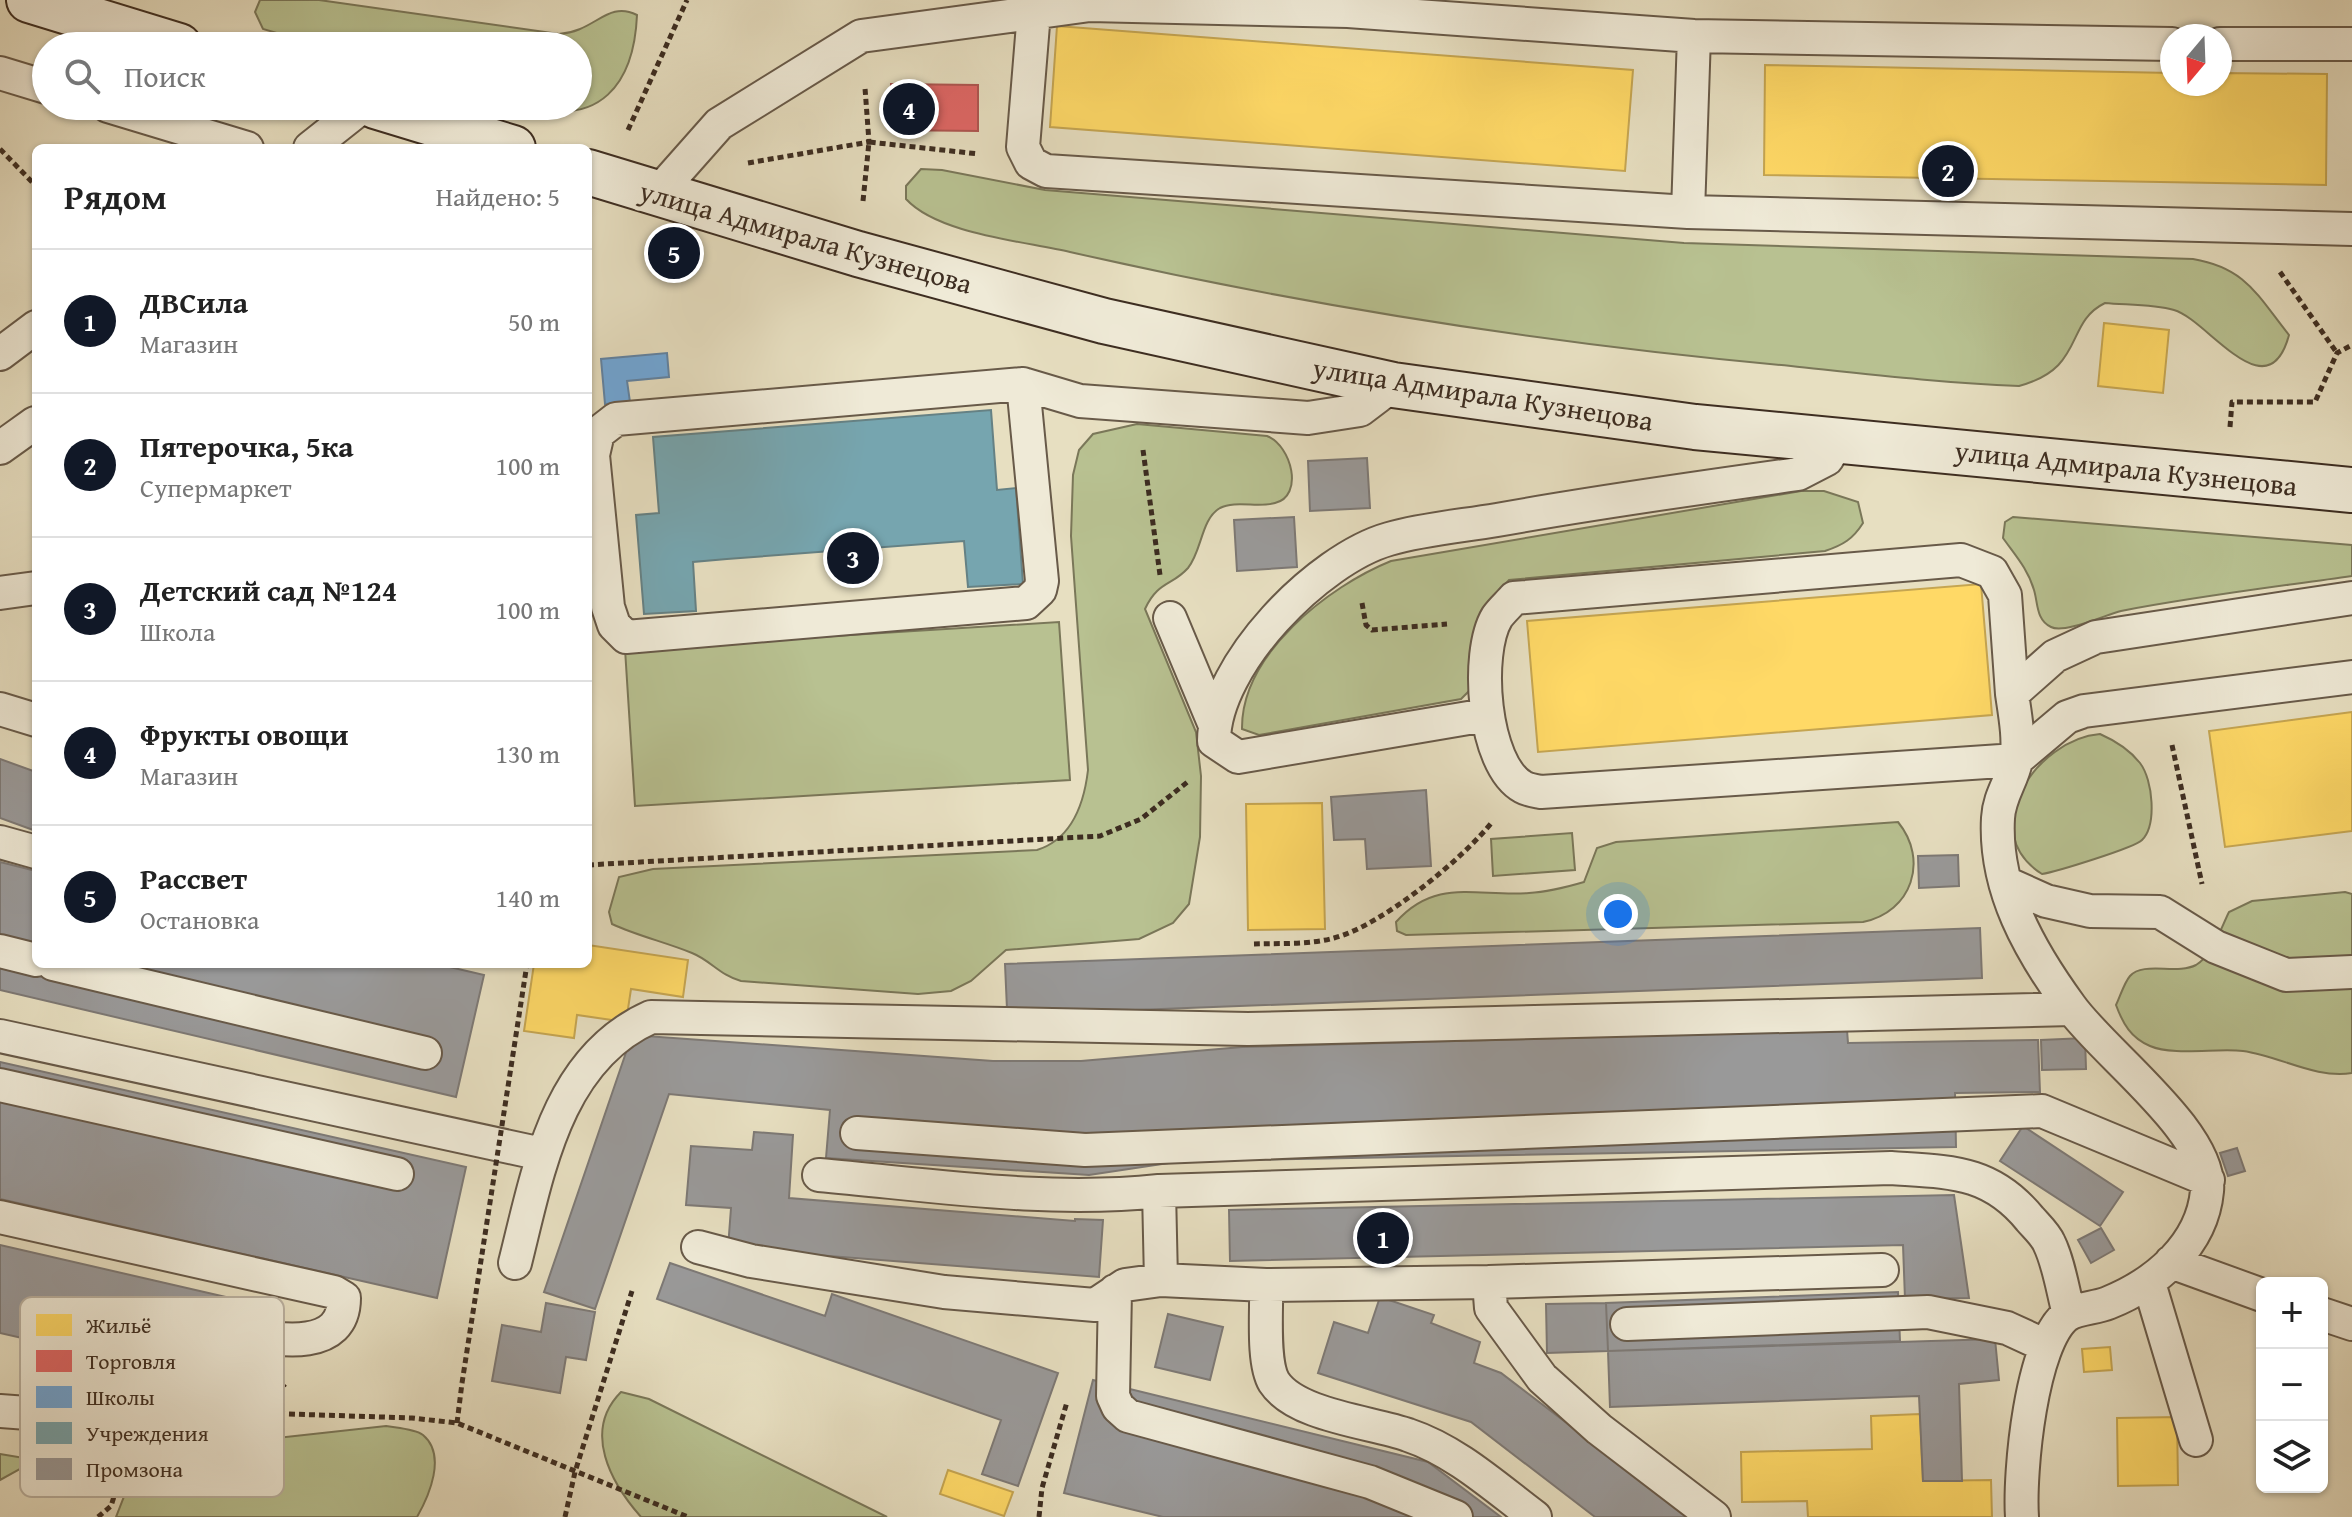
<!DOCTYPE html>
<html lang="ru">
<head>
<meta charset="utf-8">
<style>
  body { margin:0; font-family:"Gentium Book Plus",serif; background:#f2f2f2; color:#222 }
  .controls { position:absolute; right:24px; bottom:24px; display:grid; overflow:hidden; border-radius:12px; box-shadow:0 2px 6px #0004 }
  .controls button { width:72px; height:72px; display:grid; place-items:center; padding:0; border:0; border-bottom:2px solid #e0e0e0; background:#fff; color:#222; font:40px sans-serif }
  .compass { position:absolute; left:2160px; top:24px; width:72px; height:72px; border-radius:50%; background:#fff; box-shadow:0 2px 6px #0004; rotate:199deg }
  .you { position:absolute; left:1618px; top:914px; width:28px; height:28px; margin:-20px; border:6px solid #fff; border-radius:50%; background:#1a73e8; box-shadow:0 0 0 12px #1a73e833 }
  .badge { display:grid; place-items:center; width:52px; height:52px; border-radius:50%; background:#111827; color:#fff; font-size:26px; font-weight:700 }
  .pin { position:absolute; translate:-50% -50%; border:4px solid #fff; box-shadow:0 2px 8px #0006 }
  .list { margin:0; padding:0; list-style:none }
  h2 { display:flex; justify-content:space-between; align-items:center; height:104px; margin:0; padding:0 32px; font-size:34px }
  h2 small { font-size:26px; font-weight:400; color:#767676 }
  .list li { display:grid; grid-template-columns:52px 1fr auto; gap:24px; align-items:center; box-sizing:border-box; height:144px; padding:0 32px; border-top:2px solid #e0e0e0 }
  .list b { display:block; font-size:30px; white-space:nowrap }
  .list p { margin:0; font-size:26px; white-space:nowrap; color:#767676 }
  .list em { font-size:26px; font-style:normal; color:#767676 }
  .icon { flex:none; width:44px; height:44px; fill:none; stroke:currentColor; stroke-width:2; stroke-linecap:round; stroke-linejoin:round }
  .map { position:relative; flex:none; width:2352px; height:1517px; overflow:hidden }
  .search { position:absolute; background:#fff; box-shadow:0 2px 6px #0004; left:32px; top:32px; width:560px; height:88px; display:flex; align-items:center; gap:20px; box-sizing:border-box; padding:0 28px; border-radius:44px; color:#767676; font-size:30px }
  .panel { position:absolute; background:#fff; box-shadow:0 2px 6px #0004; left:32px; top:144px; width:560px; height:824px; border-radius:12px }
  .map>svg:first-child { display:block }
  .green { fill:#b8c191; stroke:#7a7759; stroke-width:2 }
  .homes { fill:#ffd966; stroke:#c5a551; stroke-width:2 }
  .shops { fill:#e06666; stroke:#af5551; stroke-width:2 }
  .schools { fill:#6fa8dc; stroke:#6083a4; stroke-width:2 }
  .public { fill:#76a5af; stroke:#658184; stroke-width:2 }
  .industry { fill:#999; stroke:#7d7975; stroke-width:2 }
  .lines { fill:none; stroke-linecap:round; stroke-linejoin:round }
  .service-casing { stroke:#685a49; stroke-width:36 }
  .secondary-casing { stroke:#3d2d21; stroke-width:48 }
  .path { stroke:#3d2d21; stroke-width:5; stroke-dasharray:6 4; stroke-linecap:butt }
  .service { stroke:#efead7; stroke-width:32 }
  .secondary { stroke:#efead7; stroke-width:44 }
  .path-bridge { stroke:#3d2d21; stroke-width:5; stroke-dasharray:6 4; stroke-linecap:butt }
  .labels { text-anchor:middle; stroke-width:8; stroke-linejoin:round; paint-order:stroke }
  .street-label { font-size:28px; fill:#3d2d21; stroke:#efead7 }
  .key { fill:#efead7; stroke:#bab1a0; stroke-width:2 }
  .key-label { font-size:22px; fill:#3d2d21 }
</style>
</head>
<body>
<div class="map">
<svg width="2352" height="1517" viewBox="0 0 2352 1517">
  <rect width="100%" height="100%" fill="#e7dfc1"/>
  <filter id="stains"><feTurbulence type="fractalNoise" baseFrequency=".0025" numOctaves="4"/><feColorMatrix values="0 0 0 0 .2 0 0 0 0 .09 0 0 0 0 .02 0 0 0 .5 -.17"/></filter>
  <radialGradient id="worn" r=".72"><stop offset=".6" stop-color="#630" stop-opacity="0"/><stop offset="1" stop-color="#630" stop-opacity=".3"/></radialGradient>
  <path class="green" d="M260 0H319L559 34C595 32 607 0 637 15 634 85 599 127 527 106H578V46H321L263 29 255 12Z
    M921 169 942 170 1045 190 1684 243 2193 259C2246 268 2257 295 2289 335 2268 414 2207 319 2174 310 2153 304 2126 305 2105 303 2064 323 2086 368 2019 386 1943 383 1867 374 1791 366 1548 344 1307 306 1070 252 1023 241 938 234 906 199V186Z
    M1137 424 1267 436C1292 446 1304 496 1275 503 1259 508 1235 500 1220 508 1201 519 1202 551 1188 568 1172 586 1158 581 1145 609L1196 732 1201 776 1200 837 1189 904 1173 923 1139 939 1006 950 971 981 951 991 918 994 741 981C721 976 710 960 692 953 665 942 638 936 612 924L609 912 619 877 653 869 1037 850C1072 839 1084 804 1088 770L1071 536 1073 475 1079 450 1093 434Z
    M1801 491H1824L1858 502 1863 523C1853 539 1843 545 1825 551L1509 580 1481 611 1471 659 1473 687 1461 699 1259 735 1242 729C1241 654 1329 586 1391 561Z
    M2013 517 2352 545V576C2275 587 2198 596 2121 611 2105 615 2064 634 2051 627 2036 620 2038 603 2034 590 2028 569 2015 555 2003 538L2005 522Z
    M1059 622 1070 780 635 806 625 649Z
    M2100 734C2116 741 2129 749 2140 763 2153 780 2157 825 2142 840 2134 848 2055 872 2042 874 1974 831 2037 739 2100 734Z
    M1898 822C1929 860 1912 912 1863 922L1406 935 1397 931 1396 922C1436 877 1477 897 1529 893 1547 892 1567 887 1584 882L1597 848 1616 842Z
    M1572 833 1575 870 1493 876 1491 839Z
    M2345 892 2352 894V1073C2315 1079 2280 1056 2243 1051 2217 1048 2173 1056 2150 1046 2131 1038 2123 1024 2116 1005 2120 997 2124 983 2130 976 2143 961 2177 975 2196 965 2212 956 2221 928 2229 912L2252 901Z
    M621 1392 649 1399 887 1517H641C611 1483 582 1431 621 1392Z
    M386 1426C397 1428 415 1429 423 1435 447 1455 429 1496 417 1517H116L141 1453Z
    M0 1454 36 1460 0 1480Z"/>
  <path class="homes" d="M1057 26 1633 70 1625 171 1050 127Z
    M1765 65 2172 73V84H2220V73L2327 74 2326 185 1764 175Z
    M2104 323 2169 330 2163 393 2098 386Z
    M1981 584 1992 715 1538 752 1527 621Z
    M2352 712V831L2225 847 2209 731Z
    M1322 803 1325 929 1248 930 1246 804Z
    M588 945 688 960 683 997 631 989 626 1022 577 1015 574 1038 524 1031 534 964H588Z
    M2110 1347 2112 1370 2084 1372 2082 1349Z
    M1920 1414 1923 1481 1991 1480 1992 1517H1808L1807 1501 1742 1502 1741 1452 1872 1449 1871 1416Z
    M2177 1417 2178 1485 2118 1486 2117 1418Z
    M948 1470 1013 1492 1004 1516 940 1494Z"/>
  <path class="shops" d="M891 84 978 85V131L891 130Z"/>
  <path class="schools" d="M667 353 669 377 627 381 630 402 605 404 601 359Z"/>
  <path class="public" d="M991 410 997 490 1016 488 1023 584 968 587 964 541 727 559 693 562 696 611 644 614 636 515 659 513 653 437Z"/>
  <path class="industry" d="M1367 458 1370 508 1310 511 1308 461Z
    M1294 517 1297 567 1237 571 1234 520Z
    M0 759 36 772V831L0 818Z
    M1426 790 1431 866 1367 869 1365 839 1334 840 1331 797Z
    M1958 855 1959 886 1919 888 1918 856Z
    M0 862 36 871V964H437L484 975 456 1097 0 990Z
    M1980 928 1982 978 1135 1010 1007 1009 1005 964Z
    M1847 1030 1848 1043 2038 1040 2040 1092 1955 1093 1956 1147 1182 1161 1089 1175 826 1158 830 1110 669 1094 595 1309 544 1292 632 1035 993 1061H1081L1242 1047Z
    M2085 1038 2086 1069 2042 1070 2041 1040Z
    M0 1062 466 1167 437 1298 0 1199Z
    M2023 1126 2123 1192 2100 1226 2000 1161Z
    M754 1132 793 1135 789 1198 1075 1221V1219L1103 1220 1099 1277 728 1248 731 1208 686 1205 691 1146 752 1150Z
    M2237 1148 2245 1171 2228 1176 2220 1153Z
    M1954 1195 1969 1298 1905 1299 1903 1245 1230 1261 1229 1210Z
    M2101 1228 2114 1250 2091 1263 2078 1240Z
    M0 1245 226 1297 210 1368 175 1359 166 1399 118 1389 123 1361 0 1333Z
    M670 1263 825 1316 832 1294 1058 1373 1018 1486 982 1474 1001 1420 657 1299Z
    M1898 1292 1900 1341 1608 1351 1606 1303Z
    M1380 1297 1434 1315 1431 1323 1480 1342 1474 1363 1501 1373 1690 1517H1595L1471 1422 1318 1373 1334 1322 1368 1333Z
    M546 1303 595 1312 586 1360 566 1357 560 1393 492 1381 502 1325 541 1332Z
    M1606 1303 1608 1351 1547 1353 1546 1304Z
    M1168 1314 1223 1327 1210 1380 1155 1367Z
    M1995 1339 1999 1380 1959 1384 1962 1481H1923L1919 1396 1610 1407 1608 1351Z
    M1093 1380 1428 1462 1501 1517H1163L1064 1493Z"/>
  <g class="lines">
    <g class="service-casing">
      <path id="service" d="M1034 12 1023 147 1031 163 1046 171 1688 212
        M1694 36 1688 212 2352 229
        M2220 44H2352
        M0 73 46 87
        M108 106 247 148
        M310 148 363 106
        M657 194 719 124 861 36 1090 5 1348 11 1694 36 2172 44
        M0 354 36 327
        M1023 384 1042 581 1040 590 1026 603 626 637 614 625 608 607 593 455 598 433 616 419 1023 384 1080 401 1308 418 1360 410 1393 385
        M0 448 35 423
        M0 593 36 588
        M1170 618 1214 723
        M2012 694 2005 595 1992 572 1961 560 1514 598C1509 604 1502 610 1497 617 1475 653 1483 765 1523 787 1528 790 1536 791 1541 792L2016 760 2067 717 2084 711 2352 677
        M0 709 36 720
        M1486 715 1238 757 1214 741C1214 665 1318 559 1389 539 1423 529 1461 526 1497 520 1597 502 1697 488 1798 474L1827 459 1838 440
        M0 842 36 852
        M2006 883 2046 901 2090 911 2160 912 2216 947 2286 975 2352 972
        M0 951 36 960
        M53 964 425 1053
        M0 1036 542 1154
        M0 1085 397 1174
        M857 1133 1085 1150 2042 1111 2208 1180
        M819 1175C932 1185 1046 1203 1159 1191
        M0 1217 334 1292 344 1298C344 1354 274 1339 239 1333
        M698 1247 751 1261 944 1292 1095 1305 1125 1285 1161 1280
        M2171 1262 2262 1295
        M515 1263C538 1172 556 1059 651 1017L1248 1029 2072 1009
        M1489 1282 1882 1270
        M2149 1283 2196 1440
        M1266 1285C1267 1309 1262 1362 1274 1382 1296 1416 1372 1422 1408 1435 1456 1451 1495 1487 1535 1517
        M1115 1291 1113 1396 1118 1407 1128 1416 1370 1482 1456 1517
        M2322 1314 2352 1324
        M1627 1324 1928 1312 2007 1328 2044 1345
        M0 1411 54 1415
        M1714 1517 1599 1429 1542 1378 1491 1308 1489 1282 1266 1285 1161 1280 1159 1191 1891 1168C1949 1172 1990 1170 2030 1219 2036 1226 2045 1234 2049 1243 2059 1263 2063 1292 2069 1314
        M2022 1517C2019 1473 2031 1342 2067 1315 2078 1308 2096 1308 2108 1303 2155 1284 2202 1246 2207 1191 2213 1133 2103 1053 2070 1006 2030 951 1994 889 1998 818 1999 796 2012 781 2016 761 2020 741 2015 714 2012 694L2055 656 2096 637 2352 598"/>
    </g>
    <g class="secondary-casing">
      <path id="secondary" d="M29 0 179 46
        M375 106 513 148
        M588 172 858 254 1104 321 1393 385 1695 427 2352 490"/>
    </g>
    <path class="path" d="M628 130 687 0
      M0 149 36 186
      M748 163 869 142 865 88
      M863 201 869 142 979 154
      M2280 272 2337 353
      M2230 427 2232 402H2315L2337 353 2352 345
      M1143 450 1160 575
      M1362 603 1366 625 1372 630 1447 624
      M2172 745 2202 884
      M588 865 1100 836 1141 819 1190 780
      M1254 944C1280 943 1309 945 1334 938 1381 926 1463 859 1493 821
      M259 1413 412 1418 457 1423 688 1517
      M96 1418 139 1420 259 1413 285 1384
      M457 1423 462 1383
      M98 1517 111 1506 138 1420
      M565 1517 575 1472 632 1291
      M1039 1517 1042 1488 1067 1402"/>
    <use href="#service" class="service"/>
    <use href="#secondary" class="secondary"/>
    <path class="path-bridge" d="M462 1383 527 964"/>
  </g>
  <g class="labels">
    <g class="street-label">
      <text transform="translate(806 237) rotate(16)" y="10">улица Адмирала Кузнецова</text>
      <text transform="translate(1483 394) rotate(9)" y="10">улица Адмирала Кузнецова</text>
      <text transform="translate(2126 468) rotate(6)" y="10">улица Адмирала Кузнецова</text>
    </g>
  </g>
  <rect x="20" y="1297" width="264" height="200" rx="12" class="key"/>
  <rect x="36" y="1314" width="36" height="22" fill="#ffd966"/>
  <rect x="36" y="1350" width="36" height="22" fill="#e06666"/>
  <rect x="36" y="1386" width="36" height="22" fill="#6fa8dc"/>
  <rect x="36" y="1422" width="36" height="22" fill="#76a5af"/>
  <rect x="36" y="1458" width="36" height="22" fill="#999"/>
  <g class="key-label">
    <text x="86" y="1333">Жильё</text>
    <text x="86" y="1369">Торговля</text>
    <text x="86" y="1405">Школы</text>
    <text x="86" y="1441">Учреждения</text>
    <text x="86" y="1477">Промзона</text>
  </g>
  <rect width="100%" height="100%" filter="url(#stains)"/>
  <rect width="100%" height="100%" fill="url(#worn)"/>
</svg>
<div class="controls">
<button>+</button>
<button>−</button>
<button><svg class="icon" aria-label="layers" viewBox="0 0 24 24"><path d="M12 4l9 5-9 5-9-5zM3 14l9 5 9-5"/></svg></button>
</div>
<svg class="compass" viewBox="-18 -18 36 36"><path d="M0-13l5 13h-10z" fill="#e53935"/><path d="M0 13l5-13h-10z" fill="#767676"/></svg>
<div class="you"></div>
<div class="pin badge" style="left:1383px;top:1238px">1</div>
<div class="pin badge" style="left:1948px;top:171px">2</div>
<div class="pin badge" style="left:853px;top:558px">3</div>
<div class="pin badge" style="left:909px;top:109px">4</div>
<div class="pin badge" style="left:674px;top:253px">5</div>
<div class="search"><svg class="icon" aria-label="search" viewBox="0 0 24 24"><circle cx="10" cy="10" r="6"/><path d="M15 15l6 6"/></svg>Поиск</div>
<section class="panel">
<h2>Рядом<small>Найдено: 5</small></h2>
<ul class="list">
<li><span class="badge">1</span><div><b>ДВСила</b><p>Магазин</p></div><em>50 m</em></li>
<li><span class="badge">2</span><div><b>Пятерочка, 5ка</b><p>Супермаркет</p></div><em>100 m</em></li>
<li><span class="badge">3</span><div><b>Детский сад №124</b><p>Школа</p></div><em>100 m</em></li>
<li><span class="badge">4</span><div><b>Фрукты овощи</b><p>Магазин</p></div><em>130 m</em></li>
<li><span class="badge">5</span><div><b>Рассвет</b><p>Остановка</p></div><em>140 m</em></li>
</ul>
</section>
</div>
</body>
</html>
